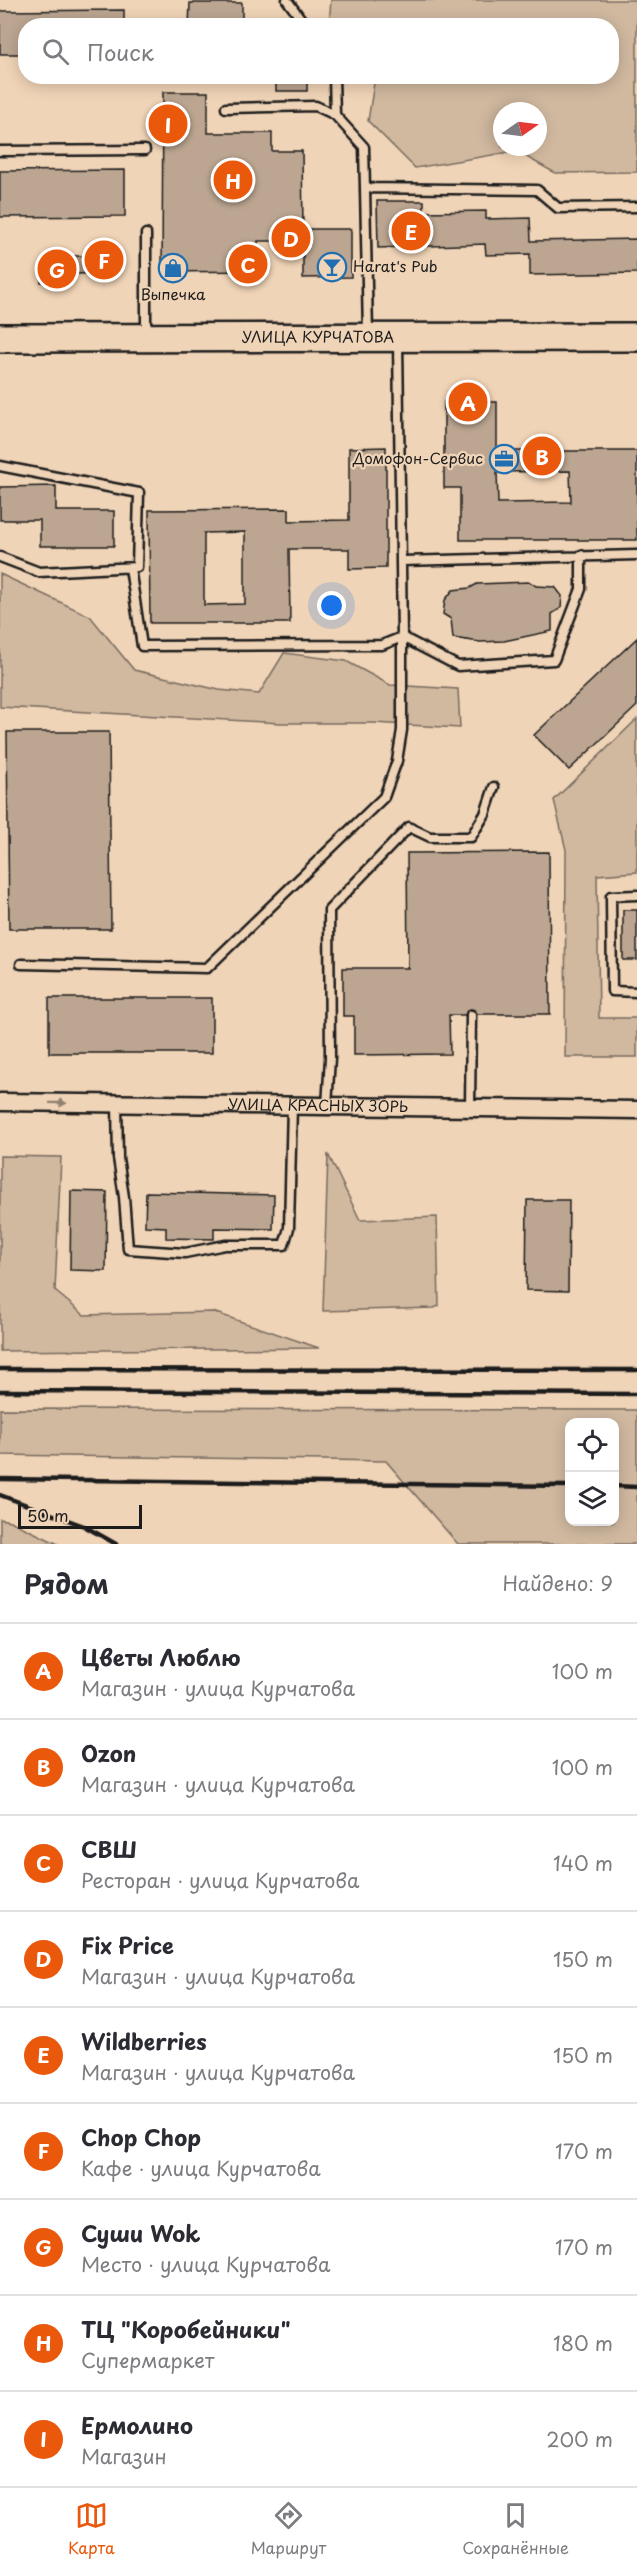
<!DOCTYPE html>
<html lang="ru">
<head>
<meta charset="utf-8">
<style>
  body { margin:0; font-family:"Playpen Sans",sans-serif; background:#f7f7f7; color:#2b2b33 }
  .controls { position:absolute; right:18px; bottom:18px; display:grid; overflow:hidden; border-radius:12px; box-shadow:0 3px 15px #0003 }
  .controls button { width:54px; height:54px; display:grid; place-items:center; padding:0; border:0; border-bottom:2px solid #e1e1e2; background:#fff; color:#2b2b33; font:30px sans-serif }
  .compass { position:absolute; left:493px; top:102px; width:54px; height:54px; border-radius:50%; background:#fff; box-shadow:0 3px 15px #0003; rotate:76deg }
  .scale { position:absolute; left:18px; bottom:15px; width:124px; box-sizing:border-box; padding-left:6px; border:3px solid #1c1c1c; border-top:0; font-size:16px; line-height:21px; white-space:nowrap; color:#1c1c1c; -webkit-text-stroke:4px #f0d4b7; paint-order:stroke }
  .you { position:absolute; left:332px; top:606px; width:21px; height:21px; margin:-15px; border:4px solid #fff; border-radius:50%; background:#1a73e8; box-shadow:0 0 0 9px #1a73e833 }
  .badge { display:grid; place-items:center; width:39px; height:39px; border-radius:50%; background:#ea580c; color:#fff; font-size:20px; font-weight:700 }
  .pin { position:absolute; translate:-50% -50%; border:3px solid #fff; box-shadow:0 2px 6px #0006 }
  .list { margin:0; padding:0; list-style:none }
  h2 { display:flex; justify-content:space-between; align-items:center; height:78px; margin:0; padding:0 24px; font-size:26px }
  h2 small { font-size:20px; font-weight:400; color:#7c7c81 }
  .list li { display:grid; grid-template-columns:39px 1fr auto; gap:18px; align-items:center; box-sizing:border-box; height:96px; padding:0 24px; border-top:2px solid #e1e1e2 }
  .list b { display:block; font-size:22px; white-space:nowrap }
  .list p { margin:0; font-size:20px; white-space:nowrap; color:#7c7c81 }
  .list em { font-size:20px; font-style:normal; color:#7c7c81 }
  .icon { flex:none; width:33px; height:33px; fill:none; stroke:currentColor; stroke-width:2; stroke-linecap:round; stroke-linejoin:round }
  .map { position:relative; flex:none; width:637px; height:1544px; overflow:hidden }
  .search { position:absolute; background:#fff; box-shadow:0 3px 15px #0003; left:18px; right:18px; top:18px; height:66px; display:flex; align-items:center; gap:15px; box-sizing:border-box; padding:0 21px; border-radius:24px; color:#7c7c81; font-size:22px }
  .sheet { height:942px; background:#fff }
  nav { display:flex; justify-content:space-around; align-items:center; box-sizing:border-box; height:84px; border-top:2px solid #e1e1e2; background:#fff; font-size:16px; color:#7c7c81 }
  nav a { display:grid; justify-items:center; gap:3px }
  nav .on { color:#ea580c }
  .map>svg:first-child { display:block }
  .green { fill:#d1b9a0; stroke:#766a5e; stroke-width:1.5; fill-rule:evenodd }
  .building { fill:#bca691; stroke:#1c1c1c; stroke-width:1.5; fill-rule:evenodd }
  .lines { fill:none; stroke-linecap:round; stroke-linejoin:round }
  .service-casing { stroke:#1c1c1c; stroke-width:13 }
  .minor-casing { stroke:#1c1c1c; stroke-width:21 }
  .primary-casing { stroke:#1c1c1c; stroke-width:32 }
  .service { stroke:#f0d4b7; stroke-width:8 }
  .minor { stroke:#f0d4b7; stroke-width:16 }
  .primary { stroke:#f0d4b7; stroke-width:27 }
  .rail { stroke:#1c1c1c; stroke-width:4.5 }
  .oneway { fill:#918171 }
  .labels { text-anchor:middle; stroke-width:4.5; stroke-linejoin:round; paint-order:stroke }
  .poi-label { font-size:15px; fill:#1c1c1c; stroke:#f0d4b7; text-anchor:start }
  .street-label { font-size:15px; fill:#1c1c1c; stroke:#f0d4b7 }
</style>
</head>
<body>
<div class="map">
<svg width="637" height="1544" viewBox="0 0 637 1544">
  <rect width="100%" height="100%" fill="#f0d4b7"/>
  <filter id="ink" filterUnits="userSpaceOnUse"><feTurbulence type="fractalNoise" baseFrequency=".0167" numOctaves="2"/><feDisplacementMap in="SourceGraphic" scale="12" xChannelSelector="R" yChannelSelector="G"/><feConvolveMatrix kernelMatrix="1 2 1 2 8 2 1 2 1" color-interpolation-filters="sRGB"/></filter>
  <g filter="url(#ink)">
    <path class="green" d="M331 0H637V172L555 173 516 151 415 168 368 121 375 77 612 76V26L329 25ZM502 111H538V147H502Z
      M0 574 90 616 134 670 219 690 259 694 284 653 346 661 390 685 458 689 460 728 373 723H281L0 707Z
      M637 719V872L597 875 599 1018H637V1057H565L566 850 554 800Z
      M328 1154 360 1220 437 1217 439 1306 434 1308 323 1311Z
      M0 1156 61 1157 55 1291 84 1315 213 1312 319 1348 0 1351Z
      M0 1409 637 1410V1544H458L386 1461 0 1455ZM570 1422H614V1522H570Z
      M0 1519 10 1521 58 1544H0Z"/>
    <path class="building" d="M190 3H242V26H189Z
      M124 10V26H26V54H0V11Z
      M276 76H307V91H276Z
      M163 92H208V133H272V151H302L303 229H351V277L303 278V231V241H258V271L162 272Z
      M125 170V216L0 217V171Z
      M377 201H424V212L486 211V219L530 218 531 241 637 239V273L530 275V254L486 255 485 244 378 248Z
      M73 256H110L111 273 74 274V281L41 282V263H73Z
      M444 402H497V451H637V540H460V488H444ZM570 471 571 502 498 503 497 472Z
      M386 447V568L349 569V549H289L290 623H150L149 510 289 509V521L349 520V448ZM245 532V604L204 605V533Z
      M56 486V511H114V546H40V520H0V487Z
      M530 582 536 586 555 587 562 596 561 608 552 614V631L504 641 480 642 453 638 451 619 443 614 445 600 453 590 470 588 477 584Z
      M637 638V706L569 770 534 735Z
      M7 732H109L111 929H9Z
      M549 852 550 1014H477L475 1010 470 1009 465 1015H449L450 1054 354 1055V1016H343V968H408L407 853Z
      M623 910H637V960H623Z
      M49 998H212V1053H49Z
      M71 1191 107 1192 106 1271 70 1270Z
      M146 1192 274 1195 273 1229 214 1228V1239L166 1238V1227L145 1226Z
      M527 1200H569L568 1291 526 1290Z"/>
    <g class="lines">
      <g class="service-casing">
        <path id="service" d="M287 0 306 26
          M334 76 335 115
          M226 108 316 106 335 115 364 147 365 188 537 190 558 208 637 207
          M0 151 145 150
          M365 188 368 334
          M146 234V334
          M0 466 139 493 137 567 39 572 0 557
          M402 561 637 555
          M130 568 142 646 382 645 402 637 398 342
          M637 895 611 896 612 991 637 992
          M21 964 207 968 384 797 397 761 402 730V637L458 666 554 660 581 589V555
          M117 1104 118 1158 124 1197 128 1249 185 1253 225 1245H284L289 1228 292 1105
          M327 1106 330 1058 329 910 409 827 430 837H471L485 814 494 787
          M470 1107 471 1015"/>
      </g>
      <g class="minor-casing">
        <g id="minor">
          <path id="s1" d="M0 1102 637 1110"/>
        </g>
      </g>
      <g class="primary-casing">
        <g id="primary">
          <path id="s2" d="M0 338 637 337"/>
        </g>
      </g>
      <use href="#service" class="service"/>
      <use href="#minor" class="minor"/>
      <use href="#primary" class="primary"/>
      <path class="rail" d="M0 1369 637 1370
        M0 1391 637 1394
        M0 1479 570 1486
        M614 1486 637 1487
        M0 1495 84 1526 116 1544"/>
    </g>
    <defs><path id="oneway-solid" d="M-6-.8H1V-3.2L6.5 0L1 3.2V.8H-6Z" transform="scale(1.5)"/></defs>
    <use class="oneway" href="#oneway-solid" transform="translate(58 1103) rotate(1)"/>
  </g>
  <defs>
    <g id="bar-ring" transform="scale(1.5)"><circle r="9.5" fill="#f0d4b7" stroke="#1f6fb2" stroke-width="1.5"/><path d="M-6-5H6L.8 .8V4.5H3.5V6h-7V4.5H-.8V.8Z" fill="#1f6fb2"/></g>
    <g id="shop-ring" transform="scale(1.5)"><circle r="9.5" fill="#f0d4b7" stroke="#1f6fb2" stroke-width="1.5"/><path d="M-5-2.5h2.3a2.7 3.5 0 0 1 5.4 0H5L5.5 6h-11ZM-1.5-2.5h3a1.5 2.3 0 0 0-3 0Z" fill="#1f6fb2"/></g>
    <g id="office-ring" transform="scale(1.5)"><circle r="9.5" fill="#f0d4b7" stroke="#1f6fb2" stroke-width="1.5"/><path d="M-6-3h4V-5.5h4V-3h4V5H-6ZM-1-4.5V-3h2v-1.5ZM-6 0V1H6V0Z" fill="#1f6fb2"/></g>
  </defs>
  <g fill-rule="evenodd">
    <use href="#bar-ring" x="332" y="267"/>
    <use href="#shop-ring" x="173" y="268"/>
    <use href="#office-ring" x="504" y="459"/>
  </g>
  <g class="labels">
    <g class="poi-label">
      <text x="353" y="272">Harat's Pub</text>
      <text x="173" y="300" text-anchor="middle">Выпечка</text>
      <text x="483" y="464" text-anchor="end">Домофон-Сервис</text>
    </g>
    <g class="street-label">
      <text dy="5" stroke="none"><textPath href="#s2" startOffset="318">УЛИЦА КУРЧАТОВА</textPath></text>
      <text dy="5" stroke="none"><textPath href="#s1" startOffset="318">УЛИЦА КРАСНЫХ ЗОРЬ</textPath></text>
    </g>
  </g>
</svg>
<div class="controls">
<button><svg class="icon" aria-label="locate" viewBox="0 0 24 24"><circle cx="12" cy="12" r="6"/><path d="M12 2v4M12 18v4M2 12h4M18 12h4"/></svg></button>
<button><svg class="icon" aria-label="layers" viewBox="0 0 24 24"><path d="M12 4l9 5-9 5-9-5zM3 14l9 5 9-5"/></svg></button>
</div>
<svg class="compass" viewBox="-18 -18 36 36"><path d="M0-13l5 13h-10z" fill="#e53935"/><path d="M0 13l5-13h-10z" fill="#7c7c81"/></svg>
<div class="scale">50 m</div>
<div class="you"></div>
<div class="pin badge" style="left:468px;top:402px">A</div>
<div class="pin badge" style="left:542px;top:456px">B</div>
<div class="pin badge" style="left:248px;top:264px">C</div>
<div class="pin badge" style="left:291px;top:238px">D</div>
<div class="pin badge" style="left:411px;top:231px">E</div>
<div class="pin badge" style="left:104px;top:260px">F</div>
<div class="pin badge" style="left:57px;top:269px">G</div>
<div class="pin badge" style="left:233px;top:180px">H</div>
<div class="pin badge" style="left:168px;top:124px">I</div>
<div class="search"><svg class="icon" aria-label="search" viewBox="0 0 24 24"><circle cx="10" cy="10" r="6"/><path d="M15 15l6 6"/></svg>Поиск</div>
</div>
<section class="sheet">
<h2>Рядом<small>Найдено: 9</small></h2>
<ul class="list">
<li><span class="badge">A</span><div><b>Цветы Люблю</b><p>Магазин · улица Курчатова</p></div><em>100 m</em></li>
<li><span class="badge">B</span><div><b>Ozon</b><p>Магазин · улица Курчатова</p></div><em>100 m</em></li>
<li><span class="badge">C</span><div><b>СВШ</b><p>Ресторан · улица Курчатова</p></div><em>140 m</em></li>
<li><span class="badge">D</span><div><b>Fix Price</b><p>Магазин · улица Курчатова</p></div><em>150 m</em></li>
<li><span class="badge">E</span><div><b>Wildberries</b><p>Магазин · улица Курчатова</p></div><em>150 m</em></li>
<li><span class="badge">F</span><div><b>Chop Chop</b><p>Кафе · улица Курчатова</p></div><em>170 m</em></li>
<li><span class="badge">G</span><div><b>Суши Wok</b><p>Место · улица Курчатова</p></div><em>170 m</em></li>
<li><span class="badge">H</span><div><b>ТЦ &quot;Коробейники&quot;</b><p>Супермаркет</p></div><em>180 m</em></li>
<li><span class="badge">I</span><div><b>Ермолино</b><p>Магазин</p></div><em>200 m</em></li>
</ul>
</section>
<nav>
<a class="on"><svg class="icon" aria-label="map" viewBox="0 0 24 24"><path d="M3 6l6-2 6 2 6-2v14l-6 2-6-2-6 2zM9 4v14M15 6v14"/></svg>Карта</a>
<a><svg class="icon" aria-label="directions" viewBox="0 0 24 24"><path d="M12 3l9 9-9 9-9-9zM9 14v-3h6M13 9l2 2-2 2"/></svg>Маршрут</a>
<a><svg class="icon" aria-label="saved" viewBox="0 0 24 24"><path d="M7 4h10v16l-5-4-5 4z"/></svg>Сохранённые</a>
</nav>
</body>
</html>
